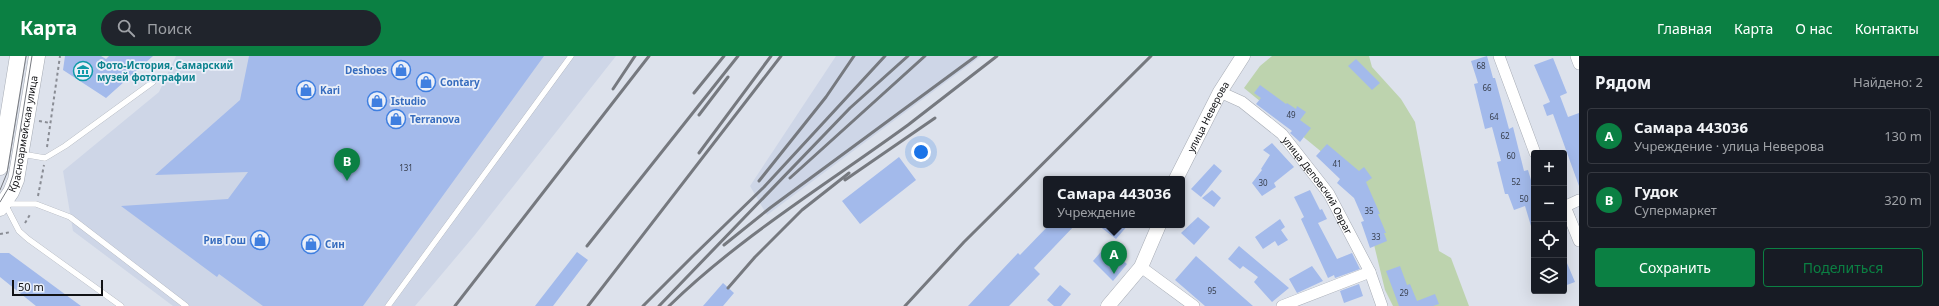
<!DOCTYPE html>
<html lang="ru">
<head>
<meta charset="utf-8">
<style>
  body { margin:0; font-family:"Noto Sans",sans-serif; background:#20242c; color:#f1f3f6 }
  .controls { position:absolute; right:12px; bottom:12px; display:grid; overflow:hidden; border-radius:4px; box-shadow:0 4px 16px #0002 }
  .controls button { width:36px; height:36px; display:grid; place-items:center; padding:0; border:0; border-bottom:1px solid #363941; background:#171b24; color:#f1f3f6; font:20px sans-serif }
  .scale { position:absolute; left:12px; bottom:10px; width:91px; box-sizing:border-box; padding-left:4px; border:2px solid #121316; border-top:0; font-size:11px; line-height:14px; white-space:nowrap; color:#121316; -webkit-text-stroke:3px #eaeff9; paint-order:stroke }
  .you { position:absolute; left:921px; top:96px; width:14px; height:14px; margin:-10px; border:3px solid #fff; border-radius:50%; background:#1a73e8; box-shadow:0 0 0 6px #1a73e833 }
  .badge { display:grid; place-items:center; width:26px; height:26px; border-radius:50%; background:#0b8043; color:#fff; font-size:13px; font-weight:700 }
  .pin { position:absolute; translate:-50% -33px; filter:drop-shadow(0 1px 2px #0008) }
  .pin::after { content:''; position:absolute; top:21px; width:14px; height:12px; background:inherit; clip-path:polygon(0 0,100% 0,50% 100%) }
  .popup { position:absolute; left:1043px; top:120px; width:142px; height:52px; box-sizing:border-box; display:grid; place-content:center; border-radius:4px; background:#171b24; filter:drop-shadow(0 1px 3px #0005); font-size:13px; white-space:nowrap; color:#9ea1a6 }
  .popup b { font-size:15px; color:#f1f3f6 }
  .popup::after { content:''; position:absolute; left:50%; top:100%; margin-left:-8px; border:8px solid transparent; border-top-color:#171b24 }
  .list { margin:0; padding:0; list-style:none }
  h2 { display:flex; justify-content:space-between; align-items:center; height:52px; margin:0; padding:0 16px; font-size:17px }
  h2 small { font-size:13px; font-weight:400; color:#9ea1a6 }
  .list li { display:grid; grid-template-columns:26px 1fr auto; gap:12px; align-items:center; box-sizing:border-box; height:56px; margin:0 8px 8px; padding:0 8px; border:1px solid #363941; border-radius:4px }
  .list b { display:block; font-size:15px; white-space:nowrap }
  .list p { margin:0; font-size:13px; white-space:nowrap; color:#9ea1a6 }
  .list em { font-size:13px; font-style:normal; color:#9ea1a6 }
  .actions { display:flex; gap:8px; padding:12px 16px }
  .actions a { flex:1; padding:9px 0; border:1px solid #0b8043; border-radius:4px; text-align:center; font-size:14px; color:#0b8043 }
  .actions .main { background:#0b8043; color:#fff }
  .icon { flex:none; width:22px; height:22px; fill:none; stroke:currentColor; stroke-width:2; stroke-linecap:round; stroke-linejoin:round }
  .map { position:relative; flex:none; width:1579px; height:250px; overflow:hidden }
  header { display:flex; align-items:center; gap:24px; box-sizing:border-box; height:56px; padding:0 20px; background:#0b8043; color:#fff }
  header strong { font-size:19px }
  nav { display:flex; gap:22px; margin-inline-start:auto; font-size:14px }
  .search { width:280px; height:36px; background:#20242c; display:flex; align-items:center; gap:10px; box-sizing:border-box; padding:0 14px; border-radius:22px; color:#9ea1a6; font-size:15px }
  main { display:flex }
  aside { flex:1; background:#171b24 }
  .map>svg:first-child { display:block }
  .built { fill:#ced6e7 }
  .green { fill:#bdd3ae }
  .building { fill:#a3baeb }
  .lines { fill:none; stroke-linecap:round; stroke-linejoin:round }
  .service-casing { stroke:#a6abb4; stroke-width:6 }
  .minor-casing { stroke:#a6abb4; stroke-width:12 }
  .tertiary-casing { stroke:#a6abb4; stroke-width:15 }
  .secondary-casing { stroke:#a6abb4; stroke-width:17 }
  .path { stroke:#898c94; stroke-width:2; stroke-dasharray:3 3; stroke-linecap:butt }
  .service { stroke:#fff; stroke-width:5.5 }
  .minor { stroke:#fff; stroke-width:11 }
  .tertiary { stroke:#fff; stroke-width:14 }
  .secondary { stroke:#fff; stroke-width:16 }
  .tram { stroke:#76797f; stroke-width:1 }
  .rail { stroke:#76797f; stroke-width:3 }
  .labels { text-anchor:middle; stroke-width:3.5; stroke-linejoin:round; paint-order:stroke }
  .number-label { font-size:8px; fill:#363d4b }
  .culture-label { font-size:10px; font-weight:bold; fill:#0d838f; stroke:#eaeff9; text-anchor:start }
  .shop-label { font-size:10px; font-weight:bold; fill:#366cbe; stroke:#eaeff9; text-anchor:start }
  .street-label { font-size:10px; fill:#121316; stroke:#eaeff9 }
</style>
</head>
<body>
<header>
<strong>Карта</strong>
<div class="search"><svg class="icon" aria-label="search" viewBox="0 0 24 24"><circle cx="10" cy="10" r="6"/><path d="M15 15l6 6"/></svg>Поиск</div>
<nav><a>Главная</a><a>Карта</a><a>О нас</a><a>Контакты</a></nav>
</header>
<main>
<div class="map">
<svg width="1579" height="250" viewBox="0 0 1579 250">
  <rect width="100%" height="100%" fill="#dde2ec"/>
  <path class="built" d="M176 0H616L474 180 415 250H173L73 175 63 115 159 36Z
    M836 0H981L767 159 750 130Z"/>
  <path class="green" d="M1272 0H1369L1372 11 1401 43 1415 66 1439 195 1451 202 1469 250H1393L1385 234 1369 168 1348 122 1329 102 1244 32 1260 10Z"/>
  <path class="building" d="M65 0H101L106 3 109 0H153L106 42 63 14Z
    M249 0H544L363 250H263L219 218 217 221 121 150 228 143 248 116 155 119 240 44Z
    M1487 0 1493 22H1495L1509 73 1513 71 1524 115 1528 114 1534 134V170H1531L1525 150 1514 154 1508 138H1505L1497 106 1501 105 1492 71 1485 73 1474 28 1478 27 1471 5Z
    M1553 2 1567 37 1560 40 1568 61 1579 57V130L1553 58 1547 60 1543 49 1550 46 1534 9Z
    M1356 3 1380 27 1372 34 1348 10Z
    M1260 29 1286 48 1287 47 1296 53 1297 50 1306 56 1300 64 1311 72 1300 86 1290 77 1292 75 1256 48 1261 42 1254 37Z
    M1272 87 1294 111 1274 127 1276 131 1262 140 1252 127 1262 114 1261 113 1270 99 1263 94Z
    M1327 88 1359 115 1364 111 1372 122 1366 126 1380 158H1378L1386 177H1384L1387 185 1370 192 1361 166 1364 165 1354 142 1337 127 1340 123 1316 100Z
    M899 101 916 124 860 168 842 145Z
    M1214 108 1222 115 1201 141 1191 133Z
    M1212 134 1221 142 1214 151 1202 142Z
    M1310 134 1320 154 1322 153 1327 163 1318 167 1337 203 1352 197 1360 213 1335 222 1334 219 1328 222 1301 163 1304 161 1294 141Z
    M1198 161 1210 171 1194 189 1181 177Z
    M1280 163 1285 171 1281 174 1288 184 1278 190 1275 185 1263 193 1255 181Z
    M1049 169H1075L1034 212 1040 218 1009 250H968L1018 197 1020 199Z
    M1098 169H1128L1116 183Z
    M1106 190 1127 208 1113 225 1093 205Z
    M1239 190 1289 232 1272 246 1254 226 1258 221 1243 210 1240 213 1228 203Z
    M577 196 588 204 553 250H535Z
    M0 197H9L81 250H36L0 221Z
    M1196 200 1253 250H1205L1175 224Z
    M1564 200 1575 226 1564 230Z
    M1312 210 1323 225 1297 237 1289 223Z
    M1400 210 1407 229 1410 228 1417 245 1435 238 1439 248 1433 250H1399L1386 215Z
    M723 227 734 237 723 250H703Z
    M1359 228 1363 240 1344 247 1340 235Z
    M1060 229 1071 238 1061 250H1054L1047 244Z"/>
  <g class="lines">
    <g class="service-casing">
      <path id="service" d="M22 98 45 102 65 90 153 26
        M121 250 28 183 19 175 5 148H36L70 161 186 250
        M388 250 571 0"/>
    </g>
    <g class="minor-casing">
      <g id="minor">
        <path d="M1499 0 1535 97"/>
        <path d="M1576 0 1579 8"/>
        <path id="s1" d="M1220 36 1242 46 1282 78 1329 138 1370 216 1382 250"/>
        <path d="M1564 148 1579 185"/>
        <path d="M1566 150 1579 144"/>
        <path d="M1141 211 1194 250"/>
        <path d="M1282 250 1370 216"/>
      </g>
    </g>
    <g class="tertiary-casing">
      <g id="tertiary">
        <path id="s2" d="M1176 123 1220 36 1243 0"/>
        <path d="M1108 250 1141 211 1159 169"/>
      </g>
    </g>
    <g class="secondary-casing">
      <g id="secondary">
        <path d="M0 111 18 0"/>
        <path id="s3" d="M0 152 11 136 16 124 37 0"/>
      </g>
    </g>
    <path class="path" d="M39 65 50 67
      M47 91 60 0
      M38 140 44 109
      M25 167 31 157
      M0 178 11 176"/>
    <use href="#service" class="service"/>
    <use href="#minor" class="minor"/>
    <use href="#tertiary" class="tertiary"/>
    <use href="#secondary" class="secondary"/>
    <path class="tram" d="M0 134 7 117 26 0
      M0 146 9 131 13 119 32 0"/>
    <path class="rail" d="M613 33 635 0
      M694 37 724 0
      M699 59 728 21
      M699 97 771 0
      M790 122 925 0
      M845 124 935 62
      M759 125 826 41 854 0
      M724 189 770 152 976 0
      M587 190 738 0
      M728 232 755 201 802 154 849 117
      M455 250 649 0
      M588 250 781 0
      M643 250 694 199 764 131 885 0
      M659 250 850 52 908 0
      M669 250C741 180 827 128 908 69 938 46 967 23 997 0
      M905 250 964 186 1151 0"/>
  </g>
  <defs>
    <g id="shop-ring" transform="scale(1)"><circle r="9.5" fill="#eaeff9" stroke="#3f7fe0" stroke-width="1.5"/><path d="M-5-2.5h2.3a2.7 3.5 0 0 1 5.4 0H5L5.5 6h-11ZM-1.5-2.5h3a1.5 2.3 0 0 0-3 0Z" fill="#3f7fe0"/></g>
    <g id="museum-ring" transform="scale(1)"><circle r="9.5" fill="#eaeff9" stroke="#0f9aa8" stroke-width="1.5"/><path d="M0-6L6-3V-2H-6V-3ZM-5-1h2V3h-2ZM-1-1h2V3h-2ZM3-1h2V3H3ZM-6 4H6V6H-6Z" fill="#0f9aa8"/></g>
  </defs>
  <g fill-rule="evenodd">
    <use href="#shop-ring" x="401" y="14"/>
    <use href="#museum-ring" x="83" y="15"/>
    <use href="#shop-ring" x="426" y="26"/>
    <use href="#shop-ring" x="306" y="34"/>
    <use href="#shop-ring" x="377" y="45"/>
    <use href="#shop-ring" x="396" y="63"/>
    <use href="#shop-ring" x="260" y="184"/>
    <use href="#shop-ring" x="311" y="188"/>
  </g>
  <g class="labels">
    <g class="number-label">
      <text x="1481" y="13">68</text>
      <text x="1487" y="35">66</text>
      <text x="1291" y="62">49</text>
      <text x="1494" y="64">64</text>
      <text x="1505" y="83">62</text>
      <text x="1511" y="103">60</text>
      <text x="1337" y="111">41</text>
      <text x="406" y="115">131</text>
      <text x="1516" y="129">52</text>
      <text x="1263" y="130">30</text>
      <text x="1524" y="146">50</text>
      <text x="1369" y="158">35</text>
      <text x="1376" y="184">33</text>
      <text x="1212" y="238">95</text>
      <text x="1404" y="240">29</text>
    </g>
    <g class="culture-label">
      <text x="97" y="13">Фото-История, Самарский<tspan x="97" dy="12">музей фотографии</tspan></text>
    </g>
    <g class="shop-label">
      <text x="387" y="18" text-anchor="end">Deshoes</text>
      <text x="440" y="30">Contary</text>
      <text x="320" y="38">Kari</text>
      <text x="391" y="49">Istudio</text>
      <text x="410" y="67">Terranova</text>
      <text x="246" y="188" text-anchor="end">Рив Гош</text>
      <text x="325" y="192">Син</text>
    </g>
    <g class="street-label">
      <text dy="4" stroke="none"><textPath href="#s2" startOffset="70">улица Неверова</textPath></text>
      <text dy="4" stroke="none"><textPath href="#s3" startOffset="79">Красноармейская улица</textPath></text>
      <text dy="4" stroke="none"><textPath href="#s1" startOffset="138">улица Деповский Овраг</textPath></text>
    </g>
  </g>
</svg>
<div class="controls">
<button>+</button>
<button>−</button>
<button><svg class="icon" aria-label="locate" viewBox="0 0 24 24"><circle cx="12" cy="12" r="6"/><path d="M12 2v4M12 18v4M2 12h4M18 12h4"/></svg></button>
<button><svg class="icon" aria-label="layers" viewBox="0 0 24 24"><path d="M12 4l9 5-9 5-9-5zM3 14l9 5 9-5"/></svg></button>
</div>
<div class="scale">50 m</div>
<div class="you"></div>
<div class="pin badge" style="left:1114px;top:218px">A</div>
<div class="popup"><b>Самара 443036</b>Учреждение</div>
<div class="pin badge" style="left:347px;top:125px">B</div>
</div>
<aside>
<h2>Рядом<small>Найдено: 2</small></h2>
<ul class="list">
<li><span class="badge">A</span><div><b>Самара 443036</b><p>Учреждение · улица Неверова</p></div><em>130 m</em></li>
<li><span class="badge">B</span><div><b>Гудок</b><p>Супермаркет</p></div><em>320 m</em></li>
</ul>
<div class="actions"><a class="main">Сохранить</a><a>Поделиться</a></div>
</aside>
</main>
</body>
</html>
